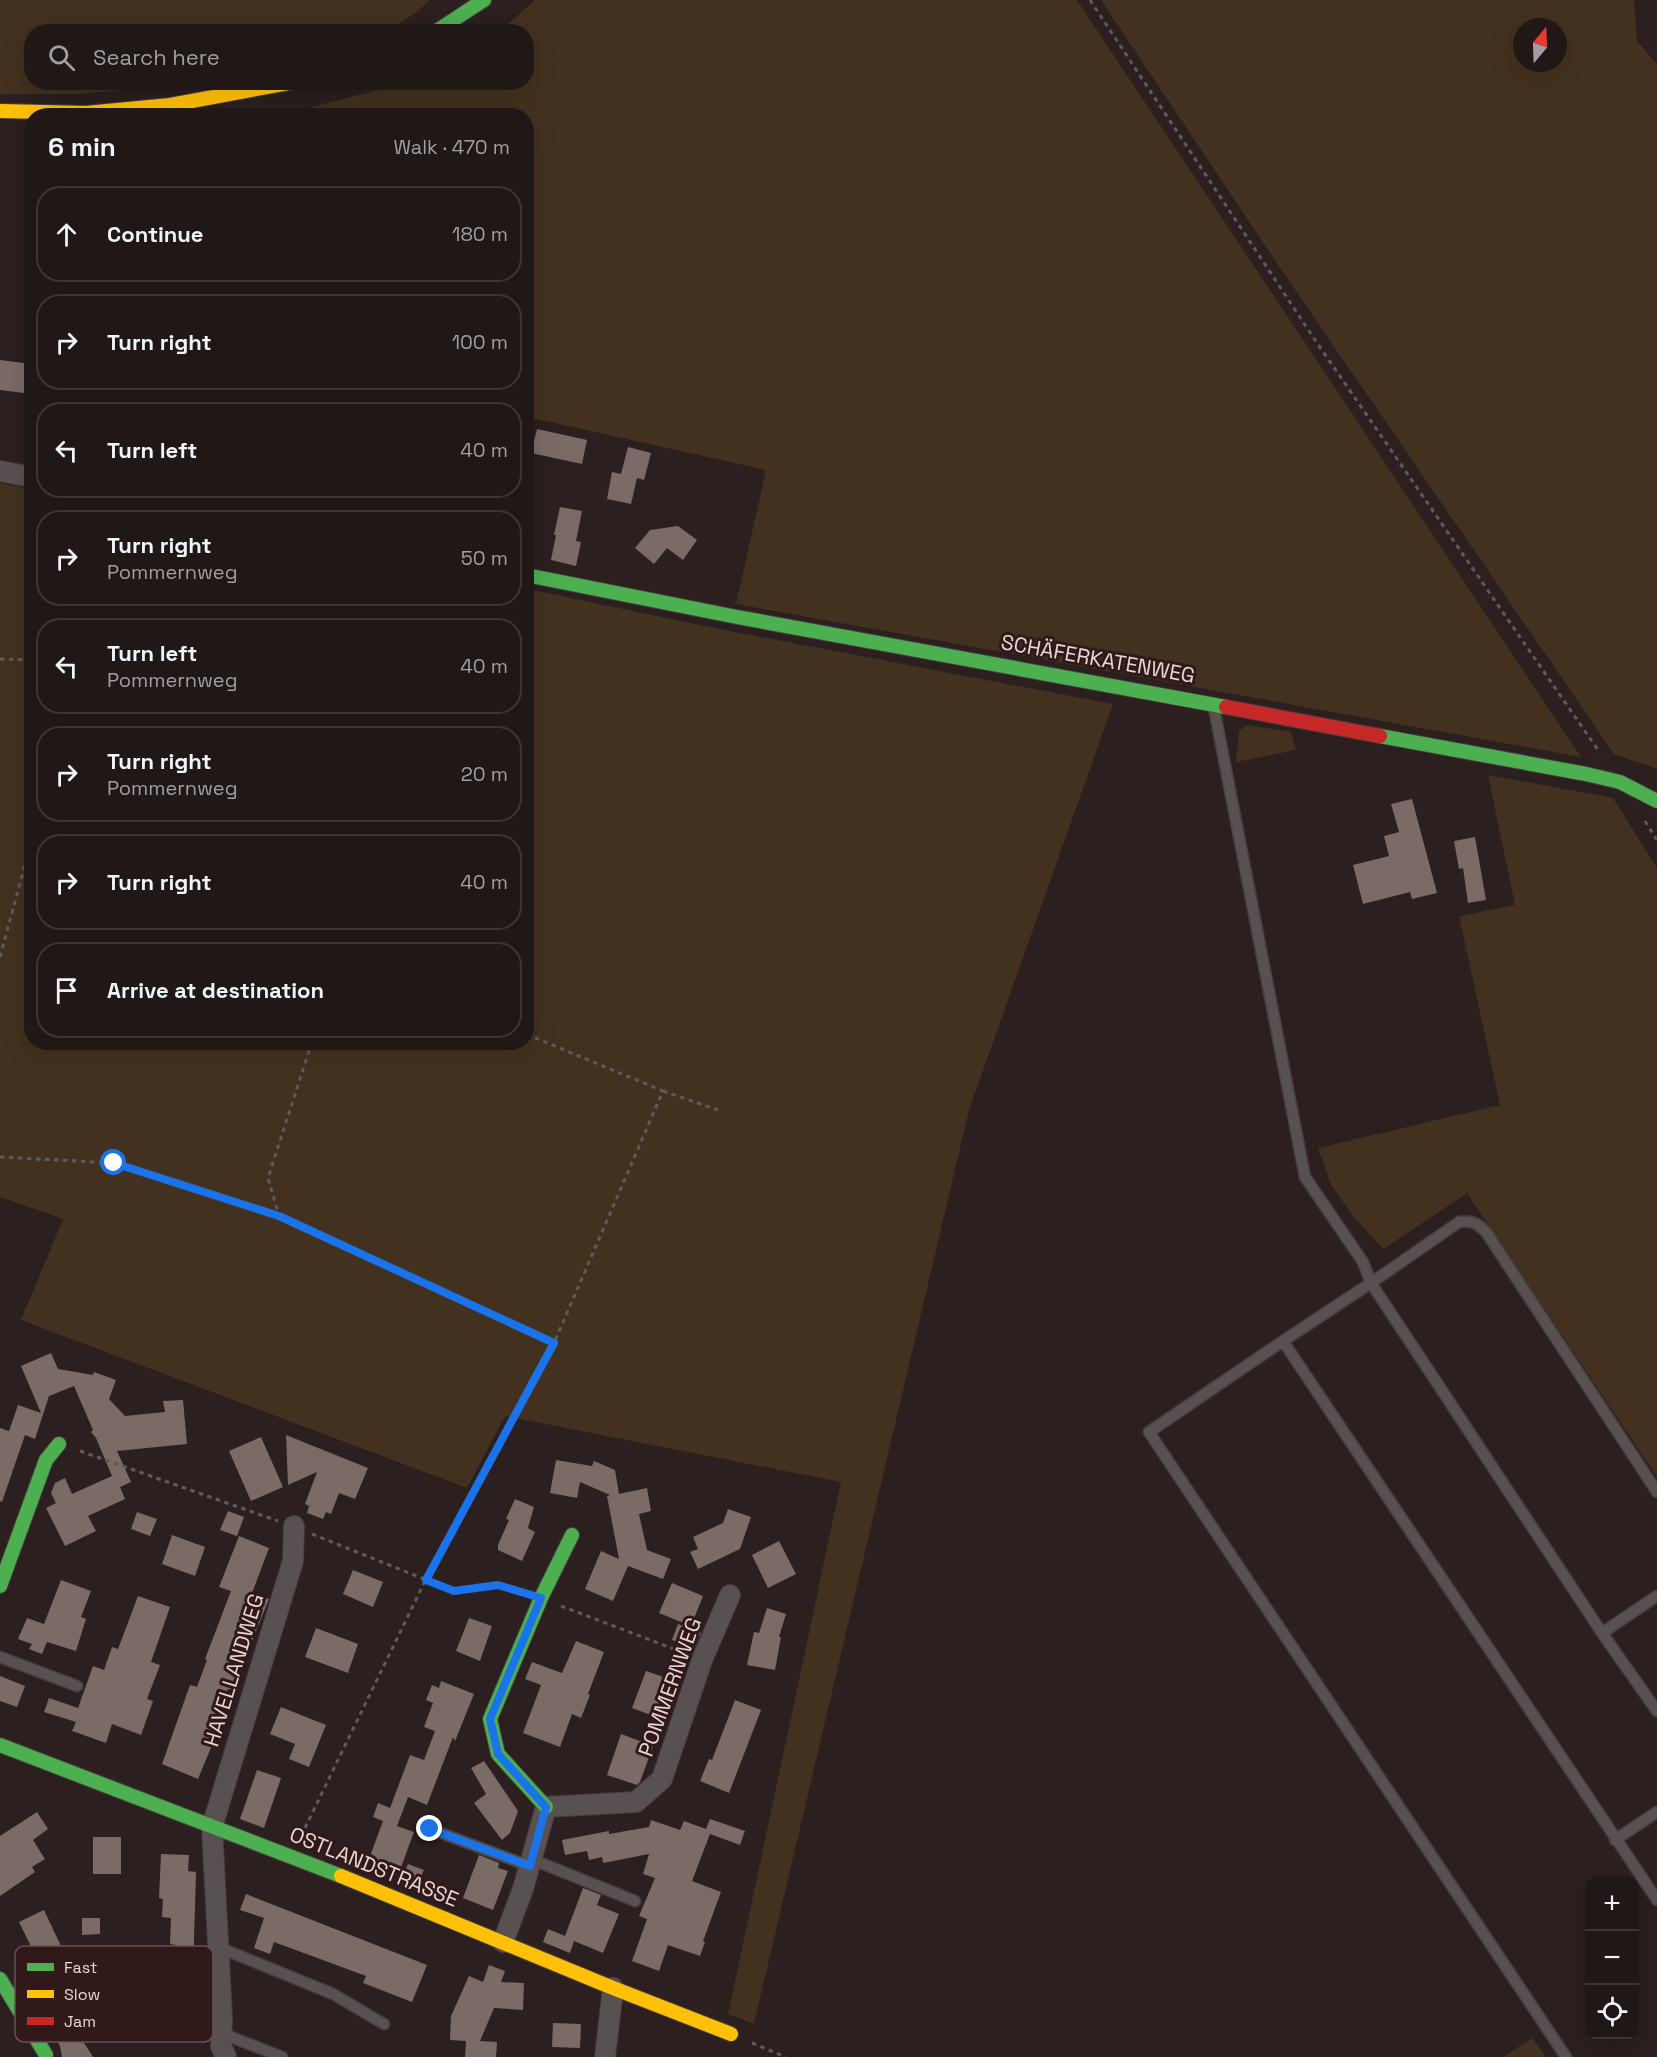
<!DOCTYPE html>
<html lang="en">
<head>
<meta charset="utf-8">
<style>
  body { margin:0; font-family:"Space Grotesk",sans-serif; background:#282020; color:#f1f3f6 }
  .controls { position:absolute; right:18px; bottom:18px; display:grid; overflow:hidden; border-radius:12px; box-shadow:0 6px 24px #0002 }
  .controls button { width:54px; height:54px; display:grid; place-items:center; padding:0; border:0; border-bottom:2px solid #3d3636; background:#201717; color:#f1f3f6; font:30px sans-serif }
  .compass { position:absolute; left:1513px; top:18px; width:54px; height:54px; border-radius:50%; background:#201717; box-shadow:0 6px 24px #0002; rotate:19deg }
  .stop { position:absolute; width:18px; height:18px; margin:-14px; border:4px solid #1a73e8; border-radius:50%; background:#fff }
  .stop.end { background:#1a73e8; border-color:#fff; box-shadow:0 2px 6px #0008 }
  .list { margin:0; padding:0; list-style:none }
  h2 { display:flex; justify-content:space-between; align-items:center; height:78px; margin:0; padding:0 24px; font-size:26px }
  h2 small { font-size:20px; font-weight:400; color:#a29fa1 }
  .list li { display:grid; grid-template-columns:39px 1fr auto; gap:18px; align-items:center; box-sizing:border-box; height:96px; margin:0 12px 12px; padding:0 12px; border:2px solid #3d3636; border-radius:24px }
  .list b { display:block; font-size:22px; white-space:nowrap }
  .list p { margin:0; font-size:20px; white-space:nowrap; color:#a29fa1 }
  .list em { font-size:20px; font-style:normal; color:#a29fa1 }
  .icon { flex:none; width:33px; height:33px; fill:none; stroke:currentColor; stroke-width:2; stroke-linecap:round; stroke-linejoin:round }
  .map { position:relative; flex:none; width:1657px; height:2057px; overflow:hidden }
  .search { position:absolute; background:#201717; box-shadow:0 6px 24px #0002; left:24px; top:24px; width:510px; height:66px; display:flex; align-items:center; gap:15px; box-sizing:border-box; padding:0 21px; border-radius:24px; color:#a29fa1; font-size:22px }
  .panel { position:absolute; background:#201717; box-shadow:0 6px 24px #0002; left:24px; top:108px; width:510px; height:942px; border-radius:24px }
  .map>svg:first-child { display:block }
  .green { fill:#42311e; fill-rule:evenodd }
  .building { fill:#7a6b67 }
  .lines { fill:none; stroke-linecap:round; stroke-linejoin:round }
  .lane-casing { stroke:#483d3d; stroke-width:13 }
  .street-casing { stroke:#483d3d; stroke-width:22 }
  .fast-casing { stroke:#483d3d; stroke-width:16 }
  .slow-casing { stroke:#483d3d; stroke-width:16 }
  .jam-casing { stroke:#483d3d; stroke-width:16 }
  .path { stroke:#615a5a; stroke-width:3; stroke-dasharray:4.5 4.5; stroke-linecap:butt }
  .lane { stroke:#585152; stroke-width:10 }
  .street { stroke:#585152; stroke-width:20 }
  .fast { stroke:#4caf50; stroke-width:14 }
  .slow { stroke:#ffc107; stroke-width:14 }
  .jam { stroke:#c62828; stroke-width:14 }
  .route { stroke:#1a73e8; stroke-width:8 }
  .labels { text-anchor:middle; stroke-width:6; stroke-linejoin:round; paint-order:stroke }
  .street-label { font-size:21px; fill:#e7d6d5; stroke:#311919 }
  .key { fill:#311919; stroke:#685251; stroke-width:1.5 }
  .key-label { font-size:16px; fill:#e7d6d5 }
</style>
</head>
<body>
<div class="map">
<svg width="1657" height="2057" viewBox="0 0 1657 2057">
  <rect width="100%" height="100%" fill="#2b1f1f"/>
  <path class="green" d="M0 0H430L417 12 387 31 32 32V82L199 83 78 94H0Z
    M535 0H1077L1581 757 736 604 766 470 527 417 526 116H277L405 83 526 82V32L500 31Z
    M1101 0H1634L1637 41 1657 64V769L1614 754 1278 265ZM1522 27H1558V63H1522Z
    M0 483 31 489 32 1042H526L527 589 730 631 1113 704 969 1110 754 2024 728 2014 841 1482 505 1416 467 1488 21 1320 63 1219 0 1197Z
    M1248 725 1291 732 1296 750 1236 762 1239 731Z
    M1488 775 1613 798 1657 868V1477L1467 1193 1383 1249 1353 1216 1331 1185 1318 1148 1500 1105 1459 916 1515 905Z
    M1532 2038 1546 2057H1503Z"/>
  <path class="building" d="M0 360 32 364V394L0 390Z
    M537 429 587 440 582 464 531 453Z
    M628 447 651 453 644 480 637 478 631 504 607 499 612 472 621 474Z
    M560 507 582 511 576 541 581 542 576 566 551 560 556 535H554Z
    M678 526 697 540 683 560 667 548 654 564 635 548 650 530Z
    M1412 799 1437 893 1412 899 1410 892 1363 904 1353 865 1389 856 1384 836 1399 832 1391 804Z
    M1475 837 1486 900 1468 903 1463 868 1459 869 1454 841Z
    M51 1353 58 1369 93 1375 94 1372 116 1380 109 1399 125 1416 165 1412 163 1401 183 1400 187 1444 117 1451 131 1482 120 1487 125 1499 88 1516 96 1531 65 1546 46 1508 56 1503 51 1493 55 1483 65 1478 72 1494 112 1476 96 1438 91 1432 93 1430 74 1386 49 1396 35 1439 25 1435 2 1502 0 1501V1428L9 1431 18 1405 41 1413 21 1366Z
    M286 1435 368 1468 355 1499 339 1493 331 1514 326 1512 323 1519 307 1513 309 1506 305 1504 317 1472 288 1485Z
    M261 1437 283 1487 251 1501 229 1451Z
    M556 1460 592 1466 594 1461 615 1470 619 1494 647 1488 651 1511 639 1514 647 1550 671 1559 663 1579 628 1566 613 1601 585 1589 601 1551 619 1559 607 1496 610 1495 580 1482 577 1498 550 1493Z
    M515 1499 534 1507 528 1528 535 1532 522 1561 498 1550V1545L509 1520 506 1519Z
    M728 1509 751 1517 740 1549 698 1569 690 1552 698 1549 693 1537 723 1523Z
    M228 1511 244 1517 237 1536 220 1530Z
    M137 1512 157 1519 150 1536 131 1529Z
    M172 1535 205 1547 195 1576 162 1564Z
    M239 1536 269 1548 252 1593 269 1599 232 1690 228 1689 212 1731 217 1733 198 1779 162 1764 190 1685 197 1687 207 1660 205 1659 231 1591 219 1587Z
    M779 1541 796 1574 768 1588 752 1555Z
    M353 1570 383 1582 373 1607 343 1594Z
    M61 1580 91 1591 81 1617 86 1619 76 1651 47 1642 42 1654 29 1649 32 1644 18 1639 27 1618 44 1624Z
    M672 1583 703 1596 691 1626 659 1613Z
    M138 1596 170 1607 151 1662 160 1665 147 1699 153 1701 141 1735 112 1724 106 1743 72 1731 76 1722 44 1712 49 1698 78 1708 93 1666 104 1670 112 1647 118 1649Z
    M767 1608 786 1614 779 1637H781L775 1670 747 1665 754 1632 759 1633Z
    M469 1618 492 1626 480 1661 456 1651Z
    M678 1624 701 1633 694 1648 672 1640Z
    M316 1628 358 1644 348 1673 305 1657Z
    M576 1641 604 1652 588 1694 590 1695 581 1718 572 1714 560 1747 523 1733 541 1685 525 1679 532 1662 562 1673Z
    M646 1671 678 1682 664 1720 632 1708Z
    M0 1676 25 1686 17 1707 0 1701Z
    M441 1681 474 1694 455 1741 453 1737 427 1805 408 1797 397 1826 414 1832 400 1870 369 1859 383 1821 373 1817 378 1803 390 1808 410 1755 424 1760 435 1731 424 1727 433 1703 426 1700 432 1685 439 1688Z
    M735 1700 761 1710 729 1793 700 1781 709 1759 712 1760Z
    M281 1707 326 1725 309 1767 289 1759 295 1744 270 1734Z
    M621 1734 653 1746 640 1782 637 1785 607 1775Z
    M484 1761 518 1811 510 1833 502 1840 474 1803 486 1794 471 1768Z
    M257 1770 281 1778 264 1828 240 1819Z
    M37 1812 48 1829 33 1840 45 1859 32 1867 35 1872 0 1896V1836Z
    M710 1819 745 1831 740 1845 710 1834 692 1881 721 1892 703 1941 705 1942 700 1956 668 1945 659 1971 632 1961 647 1919 639 1916 655 1878 643 1874 649 1854 603 1863 602 1857 589 1860 587 1851 565 1855 562 1840 609 1831V1834L649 1827 651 1820 680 1830 684 1821 706 1829Z
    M93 1837H121V1874H93Z
    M161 1854 189 1855 188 1871 196 1872 191 2041 168 2040 169 2012H151L153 1976 174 1979 176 1945 170 1944 171 1918 162 1917 163 1899 159 1898Z
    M479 1855 499 1863 498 1868 508 1871 493 1910 463 1898Z
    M408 1864 424 1870 415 1889 400 1883Z
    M583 1888 601 1895 597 1905 619 1914 603 1953 574 1941 570 1953 543 1942 548 1929 565 1936Z
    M246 1894 427 1965 412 2002 363 1983 366 1976 274 1942 270 1954 254 1948 264 1918 240 1910Z
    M44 1910 69 1963 45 1975 19 1922Z
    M82 1918H100V1934L82 1935Z
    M489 1965 505 1971 501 1982 524 1983 523 2010 494 2008 480 2041 497 2042 496 2057H465L466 2041 450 2040 451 2016 469 1976 483 1982Z
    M66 2014 72 2024 93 2057H62L60 2046 47 2025Z
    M553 2023 581 2024 580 2048 552 2047Z"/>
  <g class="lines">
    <g class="lane-casing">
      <path id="lane" d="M1214 708 1305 1177 1363 1262 1371 1283 1602 1633 1657 1596
        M1283 1341 1149 1432 1566 2057
        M1657 1492 1486 1232C1477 1223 1472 1220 1459 1222L1371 1283 1283 1341 1657 1900
        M1602 1633 1657 1711
        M0 1657 77 1686
        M430 1829 529 1866
        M1615 1840 1657 1812
        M531 1859 635 1901
        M218 1947 333 1994 384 2024
        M221 2033 282 2057"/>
    </g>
    <g class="street-casing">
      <path id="street" d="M0 471 32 477
        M503 1942 523 1889 546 1807 636 1802 662 1779 702 1660 730 1595
        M226 2057 221 2046 222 2018 212 1827 293 1561 294 1526
        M605 2057 613 1988"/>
    </g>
    <g class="fast-casing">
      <path id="fast" d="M435 32 484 0
        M526 575 737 617 1226 707
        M1380 736 1586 774 1620 782 1657 801
        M0 1586 46 1460 59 1444
        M0 1745 341 1876
        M546 1807 498 1754 490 1719 541 1598 572 1535
        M0 1979 46 2055"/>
    </g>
    <g class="slow-casing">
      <path id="slow" d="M0 111 86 113 170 105 294 82
        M341 1876 613 1988 731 2034"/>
    </g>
    <g class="jam-casing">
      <path id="jam" d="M1226 707 1380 736"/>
    </g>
    <path class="path" d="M1090 0 1315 340 1600 753
      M0 659 32 660
      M1645 821 1657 840
      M0 957 32 839
      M312 1042 268 1178 279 1216 553 1343
      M663 1091 718 1110
      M0 1157 114 1163 279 1216
      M80 1451 278 1521
      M312 1534 454 1591 498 1585 521 1592
      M561 1606 687 1654
      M301 1836 426 1579 554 1343 663 1091 526 1034
      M752 2043 786 2057"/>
    <use href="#lane" class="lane"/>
    <use href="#street" class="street"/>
    <use href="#fast" class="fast"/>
    <use href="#slow" class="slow"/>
    <use href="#jam" class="jam"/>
  </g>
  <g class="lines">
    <path class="route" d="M114 1163 279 1216 554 1343 426 1580 454 1591 498 1585 541 1598 490 1719 498 1754 546 1807 530 1866 430 1829"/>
  </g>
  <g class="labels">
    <g class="street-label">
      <text transform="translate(1098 659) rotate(10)" y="7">SCHÄFERKATENWEG</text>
      <text transform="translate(234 1670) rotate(-73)" y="7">HAVELLANDWEG</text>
      <text transform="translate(670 1687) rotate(-70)" y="7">POMMERNWEG</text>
      <text transform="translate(374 1867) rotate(22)" y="7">OSTLANDSTRASSE</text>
    </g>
  </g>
  <rect x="15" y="1946" width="198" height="96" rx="9" class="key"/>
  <rect x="27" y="1963" width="27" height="8" fill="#4caf50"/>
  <rect x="27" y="1990" width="27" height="8" fill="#ffc107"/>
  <rect x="27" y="2017" width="27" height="8" fill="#c62828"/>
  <g class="key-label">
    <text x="64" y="1973">Fast</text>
    <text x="64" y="2000">Slow</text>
    <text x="64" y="2027">Jam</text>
  </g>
</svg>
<div class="controls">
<button>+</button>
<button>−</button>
<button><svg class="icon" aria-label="locate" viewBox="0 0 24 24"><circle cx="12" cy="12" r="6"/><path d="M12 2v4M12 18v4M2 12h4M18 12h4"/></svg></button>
</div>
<svg class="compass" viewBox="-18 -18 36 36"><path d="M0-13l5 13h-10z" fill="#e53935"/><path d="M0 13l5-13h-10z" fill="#a29fa1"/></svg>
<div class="stop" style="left:114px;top:1163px"></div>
<div class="stop end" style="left:430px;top:1829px"></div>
<div class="search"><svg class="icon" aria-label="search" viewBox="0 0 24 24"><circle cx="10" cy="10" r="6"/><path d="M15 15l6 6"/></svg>Search here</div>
<section class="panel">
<h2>6 min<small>Walk · 470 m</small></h2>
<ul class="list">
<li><svg class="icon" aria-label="ahead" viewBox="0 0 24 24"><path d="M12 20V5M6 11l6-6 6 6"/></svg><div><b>Continue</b></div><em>180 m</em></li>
<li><svg class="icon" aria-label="right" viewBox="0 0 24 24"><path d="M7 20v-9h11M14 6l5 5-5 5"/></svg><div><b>Turn right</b></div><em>100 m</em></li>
<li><svg class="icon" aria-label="left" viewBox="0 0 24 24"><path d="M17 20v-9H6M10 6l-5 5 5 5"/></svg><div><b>Turn left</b></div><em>40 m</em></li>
<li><svg class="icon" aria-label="right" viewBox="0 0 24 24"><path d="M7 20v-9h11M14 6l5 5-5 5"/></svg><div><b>Turn right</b><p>Pommernweg</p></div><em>50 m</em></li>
<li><svg class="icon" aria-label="left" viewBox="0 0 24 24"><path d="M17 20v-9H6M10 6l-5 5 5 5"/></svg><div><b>Turn left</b><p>Pommernweg</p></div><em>40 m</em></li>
<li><svg class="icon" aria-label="right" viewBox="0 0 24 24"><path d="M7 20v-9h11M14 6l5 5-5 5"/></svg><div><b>Turn right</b><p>Pommernweg</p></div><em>20 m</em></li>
<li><svg class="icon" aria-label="right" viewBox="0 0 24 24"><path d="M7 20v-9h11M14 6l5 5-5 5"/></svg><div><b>Turn right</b></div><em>40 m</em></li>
<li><svg class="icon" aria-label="arrive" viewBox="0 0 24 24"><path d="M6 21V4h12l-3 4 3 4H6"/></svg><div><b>Arrive at destination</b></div></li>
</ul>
</section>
</div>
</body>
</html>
